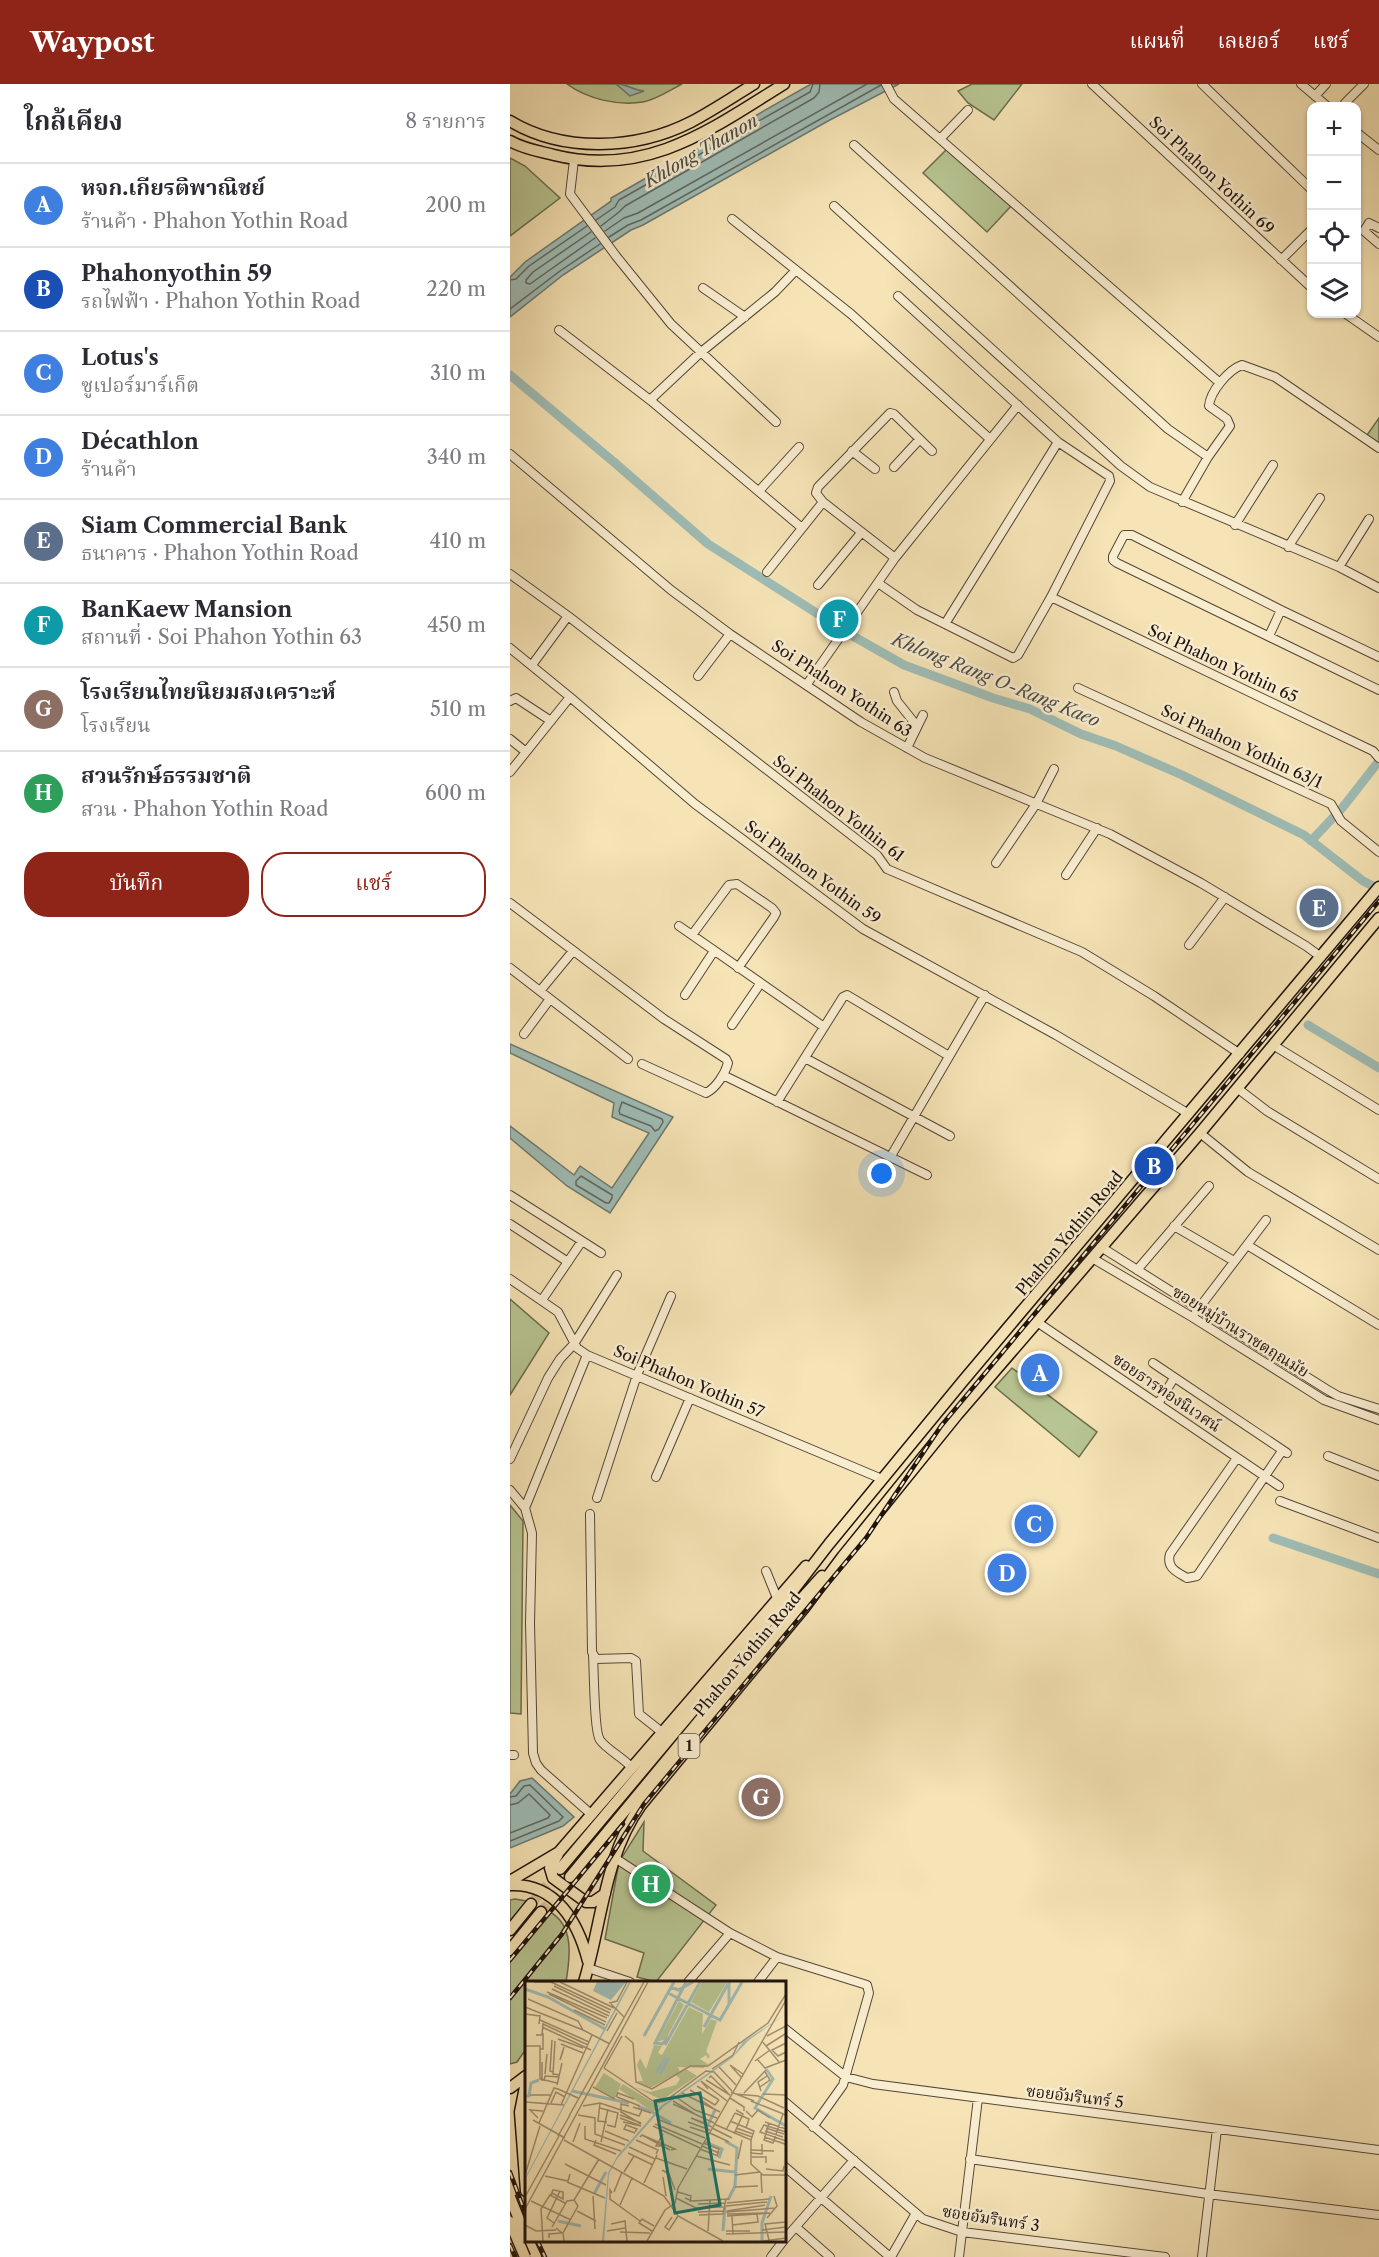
<!DOCTYPE html>
<html lang="th">
<head>
<meta charset="utf-8">
<style>
  body { margin:0; font-family:"Libre Caslon Text","Noto Serif Thai",serif; background:#f2f2f3; color:#2b2b33 }
  .controls { position:absolute; right:18px; top:18px; display:grid; overflow:hidden; border-radius:12px; box-shadow:0 2px 4px #0004 }
  .controls button { width:54px; height:54px; display:grid; place-items:center; padding:0; border:0; border-bottom:2px solid #e1e1e2; background:#fff; color:#2b2b33; font:30px sans-serif }
  .you { position:absolute; left:372px; top:1090px; width:21px; height:21px; margin:-15px; border:4px solid #fff; border-radius:50%; background:#1a73e8; box-shadow:0 0 0 9px #1a73e833 }
  .badge { display:grid; place-items:center; width:39px; height:39px; border-radius:50%; background:#8f2418; color:#fff; font-size:20px; font-weight:700 }
  .pin { position:absolute; translate:-50% -50%; border:3px solid #fff; box-shadow:0 2px 6px #0006 }
  .list { margin:0; padding:0; list-style:none }
  h2 { display:flex; justify-content:space-between; align-items:center; height:78px; margin:0; padding:0 24px; font-size:26px }
  h2 small { font-size:20px; font-weight:400; color:#7c7c81 }
  .list li { display:grid; grid-template-columns:39px 1fr auto; gap:18px; align-items:center; box-sizing:border-box; height:84px; padding:0 24px; border-top:2px solid #e1e1e2 }
  .list b { display:block; font-size:22px; white-space:nowrap }
  .list p { margin:0; font-size:20px; white-space:nowrap; color:#7c7c81 }
  .list em { font-size:20px; font-style:normal; color:#7c7c81 }
  .actions { display:flex; gap:12px; padding:18px 24px }
  .actions a { flex:1; padding:14px 0; border:2px solid #8f2418; border-radius:24px; text-align:center; font-size:21px; color:#8f2418 }
  .actions .main { background:#8f2418; color:#fff }
  .icon { flex:none; width:33px; height:33px; fill:none; stroke:currentColor; stroke-width:2; stroke-linecap:round; stroke-linejoin:round }
  .map { position:relative; flex:none; width:869px; height:2173px; overflow:hidden }
  header { display:flex; align-items:center; gap:36px; box-sizing:border-box; height:84px; padding:0 30px; background:#8f2418; color:#fff }
  header strong { font-size:28px }
  nav { display:flex; gap:33px; margin-inline-start:auto; font-size:21px }
  main { display:flex }
  aside { flex:1; background:#fff }
  .map>svg:first-child { display:block }
  .green { fill:#b7c592; stroke:#6b6c4f; stroke-width:1.5 }
  .water { fill:#9fbdb6; stroke:#6c7972; stroke-width:1.5 }
  .lines { fill:none; stroke-linecap:round; stroke-linejoin:round }
  .shore { stroke:#5f6861; stroke-width:1.5 }
  .canal { stroke:#9fbdb6; stroke-width:9 }
  .major-tunnel { stroke:#d6c59c; stroke-width:10; stroke-dasharray:10 5; stroke-linecap:butt }
  .minor-casing { stroke:#554736; stroke-width:10 }
  .major-casing { stroke:#1f130c; stroke-width:13 }
  .minor { stroke:#f9edd0; stroke-width:8 }
  .major { stroke:#f6e4b6; stroke-width:10 }
  .rail-casing { stroke:#1f130c; stroke-width:4.5 }
  .rail { stroke:#f9edd0; stroke-width:2; stroke-dasharray:7; stroke-linecap:butt }
  .major-bridge-casing { stroke:#1f130c; stroke-width:13; stroke-linecap:butt }
  .major-bridge { stroke:#f6e4b6; stroke-width:10 }
  .labels { text-anchor:middle; stroke-width:5; stroke-linejoin:round; paint-order:stroke }
  .shield { fill:#f9edd0; stroke:#605447; stroke-width:1.5 }
  .shield-label { font-size:15px; font-weight:bold; fill:#1f130c }
  .street-label { font-size:16px; fill:#1f130c; stroke:#f9edd0 }
  .water-label { font-size:18px; font-style:italic; fill:#4c4e48; stroke:#f9edd0 }
  .inset-river { fill:none; stroke:#9fbdb6; stroke-width:3 }
  .inset-road { fill:none; stroke:#a09072; stroke-width:1.5 }
  .view { fill:#0f766e; fill-opacity:0.15; stroke:#0f766e; stroke-width:3 }
  .inset-edge { fill:none; stroke:#1f130c; stroke-width:3 }
</style>
</head>
<body>
<header>
<strong>Waypost</strong>
<nav><a>แผนที่</a><a>เลเยอร์</a><a>แชร์</a></nav>
</header>
<main>
<aside>
<h2>ใกล้เคียง<small>8 รายการ</small></h2>
<ul class="list">
<li><span class="badge" style="background:#3f7fe0">A</span><div><b>หจก.เกียรติพาณิชย์</b><p>ร้านค้า · Phahon Yothin Road</p></div><em>200 m</em></li>
<li><span class="badge" style="background:#1a4fb4">B</span><div><b>Phahonyothin 59</b><p>รถไฟฟ้า · Phahon Yothin Road</p></div><em>220 m</em></li>
<li><span class="badge" style="background:#3f7fe0">C</span><div><b>Lotus's</b><p>ซูเปอร์มาร์เก็ต</p></div><em>310 m</em></li>
<li><span class="badge" style="background:#3f7fe0">D</span><div><b>Décathlon</b><p>ร้านค้า</p></div><em>340 m</em></li>
<li><span class="badge" style="background:#5c6f8a">E</span><div><b>Siam Commercial Bank</b><p>ธนาคาร · Phahon Yothin Road</p></div><em>410 m</em></li>
<li><span class="badge" style="background:#0f9aa8">F</span><div><b>BanKaew Mansion</b><p>สถานที่ · Soi Phahon Yothin 63</p></div><em>450 m</em></li>
<li><span class="badge" style="background:#8d6e63">G</span><div><b>โรงเรียนไทยนิยมสงเคราะห์</b><p>โรงเรียน</p></div><em>510 m</em></li>
<li><span class="badge" style="background:#2e9e5b">H</span><div><b>สวนรักษ์ธรรมชาติ</b><p>สวน · Phahon Yothin Road</p></div><em>600 m</em></li>
</ul>
<div class="actions"><a class="main">บันทึก</a><a>แชร์</a></div>
</aside>
<div class="map">
<svg width="869" height="2173" viewBox="0 0 869 2173">
  <rect width="100%" height="100%" fill="#f6e4b6"/>
  <filter id="stains"><feTurbulence type="fractalNoise" baseFrequency=".00333" numOctaves="4"/><feColorMatrix values="0 0 0 0 .2 0 0 0 0 .09 0 0 0 0 .02 0 0 0 .5 -.17"/></filter>
  <radialGradient id="worn" r=".72"><stop offset=".6" stop-color="#630" stop-opacity="0"/><stop offset="1" stop-color="#630" stop-opacity=".3"/></radialGradient>
  <path class="green" d="M57 0H172C160 6 146 16 133 18 108 22 77 15 57 0Z
    M462 0H512L484 36 458 19 448 7Z
    M437 65 502 121 477 148 413 89Z
    M0 74 15 82 50 114 0 152Z
    M869 334V359L857 351Z
    M0 1215 39 1249 0 1311Z
    M502 1284 587 1348 569 1373 485 1303Z
    M0 1421 13 1437 11 1630 0 1629Z
    M134 1738 133 1767 206 1821 146 1898 127 1893 134 1869 95 1855 109 1778Z
    M5 1815 17 1817 0 1837V1816Z
    M38 1827C65 1840 60 1874 56 1898H16V1965L7 1978 0 1980V1870Z"/>
  <path class="water" d="M106 0C117 0 123 6 134 7L120 12Z
    M301 0H389L318 37 133 141 121 146 53 191 0 233V193L15 178 101 117V114Z
    M0 960 163 1033 100 1129 57 1102 0 1054V1042L64 1091 70 1082 102 1104 139 1049 102 1033 104 1019 0 969Z
    M22 1694 64 1733 53 1742 0 1764V1710L10 1697Z"/>
  <g class="lines">
    <path class="shore" d="M86 136 105 123 109 116 300 8 303 0
      M91 142 109 128 115 122 304 14 309 8 310 0
      M95 147 114 134 128 129 357 0
      M81 148 23 188 16 196V199L20 200 85 154
      M99 153 118 141 131 136 371 1
      M0 196 6 195 19 182 77 142
      M0 225 50 187 90 160
      M112 1018 152 1035 153 1038 149 1045 145 1047 141 1042 110 1030 109 1027Z
      M71 1092 102 1111V1114L99 1119H96L66 1101V1097Z
      M0 1713 6 1712 14 1702 20 1701 53 1733 49 1737 0 1757
      M0 1721 8 1719 19 1710 40 1731 38 1734 0 1749"/>
    <path class="canal" d="M0 291 105 379 198 460 341 551 394 581 483 614 520 625 571 650 606 662 672 691 794 751 853 797 869 805
      M801 757 833 723 869 677
      M798 941 869 984
      M763 1454 869 1490"/>
    <path class="major-tunnel" d="M21 1820 48 1788
      M31 1828 58 1796"/>
    <g class="minor-casing">
      <path id="minor" d="M376 0 384 15 710 299
        M582 0 802 204
        M692 0 802 106
        M791 0 817 22
        M805 12 816 0
        M835 19 854 0
        M846 48 869 66
        M431 54 458 26
        M344 61 658 345 698 373
        M64 76 60 110 106 172 161 240 266 338
        M324 122 611 382 640 403 829 483 869 504
        M222 135 341 230 480 355
        M869 144 859 139 854 147 869 160
        M771 176 802 145
        M193 204 235 233
        M836 230 869 253
        M49 246 140 316 292 444
        M140 316 190 269 265 208 286 186
        M342 367 365 385
        M0 370 161 506 220 550 351 638 415 674 600 750 691 799 796 862 811 873
        M384 383 409 356
        M249 407 289 363
        M672 418 698 373 720 342 717 335 699 322C700 308 718 286 732 281L765 293 869 364
        M725 441 763 381
        M778 463 810 414
        M385 474 313 418 306 409 308 403 380 329 384 330 422 367
        M829 483 859 435
        M257 488 313 418
        M0 490 58 532 367 771 377 785 572 868 644 912 730 970
        M368 499 407 526 503 574 508 571 541 513 600 397 599 392 548 358 388 212
        M308 501 351 449
        M541 513 863 667 869 674
        M435 540 548 358
        M759 552 771 526
        M0 564 60 613 185 720 353 845 546 951 679 1030
        M869 573 771 526 622 451H614L603 472V476L607 479 869 606
        M22 581 58 532
        M188 592 220 550
        M297 600 385 474 508 321
        M568 604 821 720 831 737 869 768
        M384 608 387 617 407 642
        M0 617 6 614 41 637
        M0 655 16 668
        M397 664 413 631
        M0 688 60 613
        M486 779 526 720 544 685
        M556 791 587 744
        M0 819 154 935 216 975 218 979C215 990 206 1004 196 1009L132 980
        M169 842 314 943
        M182 851 219 801 227 800 262 824 266 829 264 833 228 884
        M679 861 715 813
        M0 884 118 975
        M30 907 63 867
        M175 911 204 867
        M222 941 250 900
        M14 950 40 915
        M763 961 869 1026
        M295 974 440 1052
        M213 991 417 1091
        M727 1004 757 1027 869 1095
        M267 1018 333 913 337 911 439 972
        M690 1049 738 1088 869 1166
        M381 1072 475 911
        M0 1111 91 1169
        M0 1140 58 1178
        M664 1142 724 1177
        M737 1161 869 1241
        M591 1163 816 1305 828 1312 869 1325
        M582 1174 682 1233 814 1316 869 1336
        M627 1186 699 1102
        M0 1195 48 1228 67 1264 77 1271 372 1395
        M32 1216 72 1157
        M686 1228 756 1136
        M527 1238 769 1402
        M643 1279 777 1369
        M648 1320 664 1294
        M818 1372 869 1392
        M727 1374 660 1470C656 1484 667 1488 677 1494L687 1492 772 1367
        M0 1375 38 1294 50 1275 64 1260 107 1191
        M146 1393 180 1314
        M0 1406 15 1424 22 1449 20 1539 23 1669 26 1679 31 1686 82 1731
        M87 1414 127 1291 161 1212
        M770 1417 869 1454
        M15 1424 77 1271
        M80 1430 82 1568 86 1575 121 1574 126 1577 129 1630 153 1649
        M256 1487 267 1514
        M83 1571C84 1586 84 1648 90 1656 97 1666 113 1673 122 1684
        M0 1671H4
        M105 1774 220 1849 267 1873 357 1901 359 1909 333 2001 303 2043
        M78 1884 120 1898
        M178 1898 220 1849
        M248 1898 267 1873
        M274 1944 336 1993 363 2000 869 2066
        M274 2017 413 2135 452 2148 655 2173
        M460 2075 698 2110 869 2131
        M274 2082 380 2173
        M287 2144 320 2173
        M274 2156 344 2076
        M261 2173 274 2156
        M381 2173 406 2129
        M449 2173 468 2014
        M692 2173 707 2045"/>
    </g>
    <g class="major-casing">
      <path id="major" d="M0 37C53 69 126 66 181 38 202 27 223 13 244 0
        M0 57C14 65 28 67 44 71 136 94 200 46 274 0
        M48 1770 40 1784 43 1794 76 1818H83L95 1810
        M50 1785 275 1517 319 1460 453 1297 869 803
        M60 1793 275 1533 312 1492
        M0 1797 49 1768 296 1482
        M0 1801C46 1799 68 1838 78 1877
        M0 1846 21 1820
        M0 1866 31 1828
        M74 1898C92 1839 94 1773 131 1721L294 1524 333 1472 447 1331 690 1049 869 834
        M16 1998 10 2028 16 2107
        M0 2004 16 1992
        M18 2156 26 2173
        M0 2171 1 2173"/>
    </g>
    <use href="#minor" class="minor"/>
    <use href="#major" class="major"/>
    <g class="rail-casing">
      <path id="rail" d="M0 1876 113 1740
        M0 1914 52 1850 134 1720 356 1454 431 1342 869 817
        M0 2088 16 2131
        M27 2156 35 2173
        M0 2161 5 2173"/>
    </g>
    <use href="#rail" class="rail"/>
    <g class="major-bridge-casing">
      <path id="major-bridge" d="M0 2113 16 2153
        M0 2138 15 2173"/>
    </g>
    <use href="#major-bridge" class="major-bridge"/>
  </g>
  <g class="labels">
    <rect class="shield" x="168.5" y="1650" width="21" height="24" rx="4.5"/>
    <g class="shield-label">
      <text x="179" y="1667">1</text>
    </g>
    <g class="street-label">
      <text transform="translate(702 91) rotate(43)" y="6">Soi Phahon Yothin 69</text>
      <text transform="translate(713 579) rotate(25)" y="6">Soi Phahon Yothin 65</text>
      <text transform="translate(332 604) rotate(33)" y="6">Soi Phahon Yothin 63</text>
      <text transform="translate(732 662) rotate(25)" y="6">Soi Phahon Yothin 63/1</text>
      <text transform="translate(329 724) rotate(38)" y="6">Soi Phahon Yothin 61</text>
      <text transform="translate(303 788) rotate(36)" y="6">Soi Phahon Yothin 59</text>
      <text transform="translate(559 1149) rotate(-50)" y="6">Phahon Yothin Road</text>
      <text transform="translate(731 1247) rotate(32)" y="6">ซอยหมู่บ้านราชตฤณมัย</text>
      <text transform="translate(179 1297) rotate(23)" y="6">Soi Phahon Yothin 57</text>
      <text transform="translate(657 1308) rotate(34)" y="6">ซอยธารทองนิเวศน์</text>
      <text transform="translate(237 1570) rotate(-50)" y="6">Phahon Yothin Road</text>
      <text transform="translate(565 2012) rotate(7)" y="6">ซอยอัมรินทร์ 5</text>
      <text transform="translate(481 2134) rotate(9)" y="6">ซอยอัมรินทร์ 3</text>
    </g>
    <g class="water-label">
      <text transform="translate(191 67) rotate(-30)" y="6">Khlong Thanon</text>
      <text transform="translate(486 596) rotate(22)" y="6">Khlong Rang O-Rang Kaeo</text>
    </g>
  </g>
  <g transform="translate(15 1897)">
    <rect width="261" height="261" fill="#f6e4b6"/>
    <path d="M177 1H202L184 31 166 21ZM154 20 159 24 141 58 132 61ZM164 26 178 33 177 53 186 38 192 40 181 71 186 74 182 72 185 75 183 78 181 74 175 78 183 83 190 78 179 87 153 86 155 91 125 107 112 100H118L112 84 115 77 121 88 129 64 137 65 133 72 137 74ZM161 88 172 95 137 119 110 106 125 111 151 104 155 98 151 94ZM79 92 96 103 94 108 98 103 134 125 128 131 94 108 90 117 70 106Z" fill="#b7c592"/>
    <path d="M72 1H101L86 19 68 10ZM104 1H106L0 199V197ZM261 33 224 59 207 77 138 126 92 178 84 193 79 260H77L83 192 93 174 136 125 209 74 218 61Z" fill="#9fbdb6"/>
    <path class="inset-river" d="M146 6 153 9 168 1M0 8 23 16 80 48M143 12 195 39 217 1M204 23V1M179 46 204 1M119 55 149 1M144 56 137 63 130 62 161 1M140 64 175 1M241 88 248 98 230 127 261 145M131 92 141 76M135 93 144 77M47 110 104 122M0 115H4L6 102 14 99M113 125 131 133M130 133 146 142M182 146 190 129M200 160 212 167 210 205 203 219M180 161 197 168 194 177M183 188 210 191M69 213 81 191M33 240 56 245M198 250 200 225M237 260V242L246 215"/>
    <path class="inset-road" d="M9 1H29M26 1 86 29M35 1 89 27M29 5 85 32M27 8 84 35M22 11 82 37M24 13 81 41M3 18 53 40 58 49M84 22 92 20 102 1M86 23 99 36M0 26 58 49M49 29 80 44M0 33 15 35 14 43M15 39 64 61M17 46 66 69M58 49 85 63M82 50 92 32M11 54H17L18 43 63 64M100 55 108 62 111 101 127 108 165 85H183L243 42 261 13M242 55 261 45M33 58 58 67M27 59 25 90 28 91M30 60 28 93 35 94M237 60 254 81M261 62 247 69 253 75 261 71M36 63 58 72M0 65H15V98L32 102M241 65 260 53M15 68H18V52M38 70 35 79 39 66M232 78 240 87 261 79M230 80 245 69M194 86 211 104M79 87 97 55M79 87 131 122 140 120 181 90 189 91 207 110M187 88 208 74 214 61M20 93 22 73M216 96 205 84 218 93M184 97 186 95 203 112M181 99 205 114M17 100V81M19 100 20 95 34 96M32 104 37 82M172 105 194 119M68 106 90 118M235 106 245 99 240 91M33 108 53 117M183 108 176 100 202 120M165 109 190 124 194 119M236 110 233 101 242 95M206 111 229 120M157 112 195 131M219 112 241 89M211 113 233 115 259 127M238 113 261 114M5 114H25M148 114 170 129 192 137M91 116 93 112 109 118M92 116 115 125M205 117 219 126V130M148 120 170 133M226 120 261 134M0 121 39 124M179 121 176 119 188 127M26 122 31 111 40 116M75 122 73 140 82 141M148 123 189 142M36 124 67 54M58 125 75 122 114 135 117 129M104 125 96 123V131L116 143M108 126 126 132M75 127 93 132 90 146 82 144M221 130 227 136 233 129 245 137M210 132 224 138 221 147M53 134 70 137V153L100 164M95 134 116 142M44 135 119 1M13 137 5 129 18 130M95 137 116 145 98 141M132 138 180 157M8 139 40 157M205 140 229 150 226 159M163 141 185 149M240 141 261 148M14 142 29 107 33 108M244 142 239 159 248 162 258 133M130 143 177 163M182 143 166 137 187 146M189 143 226 159V183L238 194H261M60 145V158L96 170M128 145 175 167M165 146 183 152M187 147 207 157M211 147 228 153M241 147 259 153M201 149 210 132M80 150 104 160M210 150 227 156M240 150 258 156M110 152 99 148 101 144 112 148 110 151M185 152 204 161M138 153 131 165H138M209 153 218 133 211 129M117 154 150 168 146 169M33 155 45 134M115 156 117 154 145 169M239 156 260 163M39 159 139 215 153 235 198 260M71 159 69 164 91 173M111 159 133 169 131 173M261 160 235 151 239 144 261 151M48 161 55 142M76 161 83 128M178 162 194 168 192 175M177 165 194 172M104 166 130 178M175 168 193 175M225 169 249 170M103 172 128 184M225 172 237 173V163M171 175 205 184M227 176H241V182M131 177 162 188M213 178 217 159M40 183 81 204M241 188 258 190 259 185M137 189 144 193 150 209M99 191 109 175M236 193 237 212M0 194 15 145M210 194 235 191M20 195 43 200 45 193M138 196 141 215M42 201 80 217M119 202 132 174M210 206 233 205M89 211 97 191M153 211 166 215 165 221M87 212 85 209V218L115 240M26 214 28 209H29L38 211V218L27 212M68 215 70 248M0 216 34 155M151 217 171 227 198 226M160 217 167 220 204 218M49 219 74 178M6 220 46 239M202 222 244 218M173 223 200 222M95 224 107 197M201 225 242 221M0 228 123 1M52 230 71 240M202 230 240 224M173 231 199 230M201 231 251 227M202 233 241 232M174 234 198 233 201 218M207 234 208 254M202 235 245 232M147 236 140 246 144 249 153 235M242 237 252 225 249 215M29 242 22 237 35 210M86 243 100 240 102 260M0 244 11 250 31 249M207 244 233 241 232 233M27 246 42 220 49 219 53 225M237 249 261 246M82 250 100 247M127 250 114 242 117 238 129 245M183 250 185 219M201 250H225M95 251 125 252M201 253 261 251M24 257V253L37 252 31 247M244 259 240 243 261 241M18 260 16 228 25 214 40 222M39 260 38 252 53 225M122 260 140 229 150 222 153 207 261 19M239 260 261 257"/>
    <path class="view" d="M175 112 195 224 150 232 130 120Z"/>
    <rect width="261" height="261" class="inset-edge"/>
  </g>
  <rect width="100%" height="100%" filter="url(#stains)"/>
  <rect width="100%" height="100%" fill="url(#worn)"/>
</svg>
<div class="controls">
<button>+</button>
<button>−</button>
<button><svg class="icon" aria-label="locate" viewBox="0 0 24 24"><circle cx="12" cy="12" r="6"/><path d="M12 2v4M12 18v4M2 12h4M18 12h4"/></svg></button>
<button><svg class="icon" aria-label="layers" viewBox="0 0 24 24"><path d="M12 4l9 5-9 5-9-5zM3 14l9 5 9-5"/></svg></button>
</div>
<div class="you"></div>
<div class="pin badge" style="left:530px;top:1289px;background:#3f7fe0">A</div>
<div class="pin badge" style="left:644px;top:1082px;background:#1a4fb4">B</div>
<div class="pin badge" style="left:524px;top:1440px;background:#3f7fe0">C</div>
<div class="pin badge" style="left:497px;top:1489px;background:#3f7fe0">D</div>
<div class="pin badge" style="left:809px;top:824px;background:#5c6f8a">E</div>
<div class="pin badge" style="left:329px;top:535px;background:#0f9aa8">F</div>
<div class="pin badge" style="left:251px;top:1713px;background:#8d6e63">G</div>
<div class="pin badge" style="left:141px;top:1800px;background:#2e9e5b">H</div>
</div>
</main>
</body>
</html>
